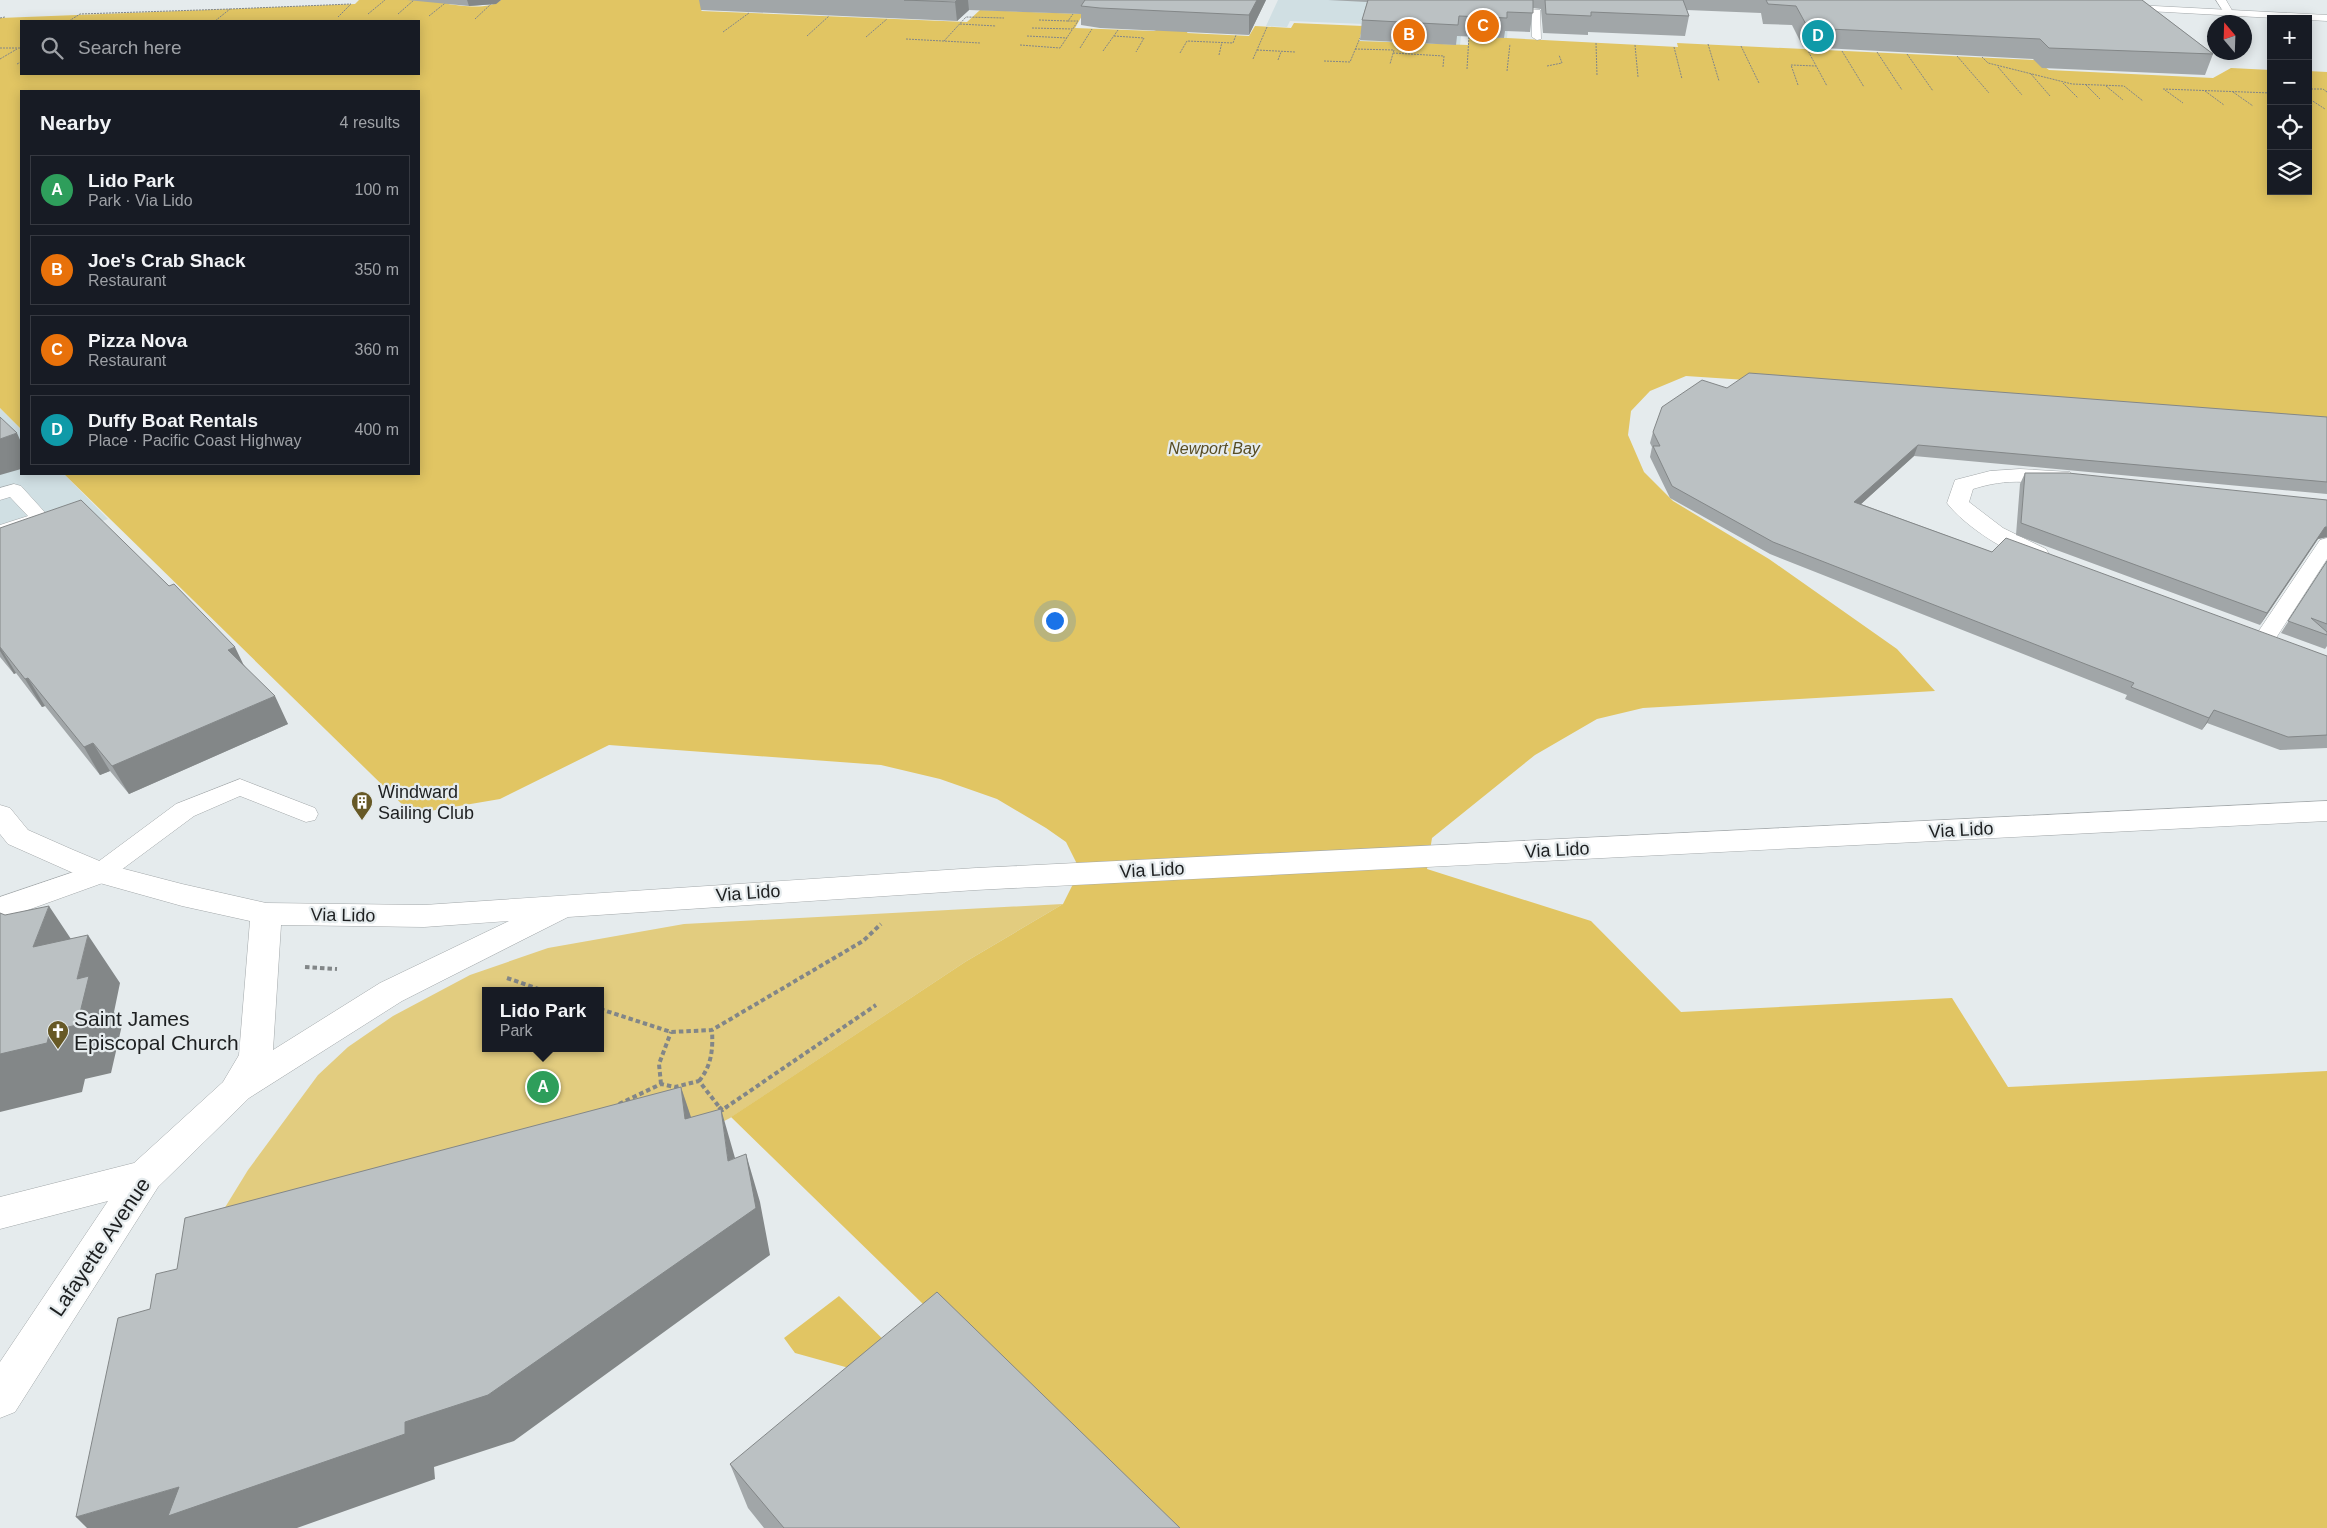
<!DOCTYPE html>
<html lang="en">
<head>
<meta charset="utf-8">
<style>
  body { margin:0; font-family:Helvetica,sans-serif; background:#20242c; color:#f1f3f6 }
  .controls { position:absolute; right:15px; top:15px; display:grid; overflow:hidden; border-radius:0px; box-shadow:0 2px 12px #0003 }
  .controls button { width:45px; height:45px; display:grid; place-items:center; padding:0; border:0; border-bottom:1px solid #363941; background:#171b24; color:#f1f3f6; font:25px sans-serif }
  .compass { position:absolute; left:2207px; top:15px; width:45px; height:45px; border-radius:50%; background:#171b24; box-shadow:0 2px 12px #0003; rotate:341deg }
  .you { position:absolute; left:1054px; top:620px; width:18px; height:18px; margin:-12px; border:4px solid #fff; border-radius:50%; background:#1a73e8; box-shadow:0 0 0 8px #1a73e833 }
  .badge { display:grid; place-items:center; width:32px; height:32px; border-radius:50%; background:#2563eb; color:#fff; font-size:16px; font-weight:700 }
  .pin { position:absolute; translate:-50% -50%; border:2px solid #fff; box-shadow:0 1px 5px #0006 }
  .popup { position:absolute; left:482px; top:987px; width:122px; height:65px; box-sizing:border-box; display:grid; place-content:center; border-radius:0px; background:#171b24; filter:drop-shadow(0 1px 4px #0005); font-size:16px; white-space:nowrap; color:#9ea1a6 }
  .popup b { font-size:19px; color:#f1f3f6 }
  .popup::after { content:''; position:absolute; left:50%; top:100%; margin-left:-10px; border:10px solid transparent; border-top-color:#171b24 }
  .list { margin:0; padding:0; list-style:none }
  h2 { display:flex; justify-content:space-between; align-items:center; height:65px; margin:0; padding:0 20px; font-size:21px }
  h2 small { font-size:16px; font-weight:400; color:#9ea1a6 }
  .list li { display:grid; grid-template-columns:32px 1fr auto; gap:15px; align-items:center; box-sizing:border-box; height:70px; margin:0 10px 10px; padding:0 10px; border:1px solid #363941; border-radius:0px }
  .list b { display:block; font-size:19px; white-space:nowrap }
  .list p { margin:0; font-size:16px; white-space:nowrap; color:#9ea1a6 }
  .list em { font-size:16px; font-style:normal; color:#9ea1a6 }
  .icon { flex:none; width:28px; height:28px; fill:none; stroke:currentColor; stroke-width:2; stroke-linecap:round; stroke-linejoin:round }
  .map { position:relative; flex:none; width:2327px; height:1528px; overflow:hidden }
  .search { position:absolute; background:#171b24; box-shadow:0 2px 12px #0003; left:20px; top:20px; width:400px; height:55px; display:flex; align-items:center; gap:12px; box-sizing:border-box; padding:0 18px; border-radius:0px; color:#9ea1a6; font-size:19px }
  .panel { position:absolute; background:#171b24; box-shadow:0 2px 12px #0003; left:20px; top:90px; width:400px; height:385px; border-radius:0px }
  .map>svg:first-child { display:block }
  .built { fill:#d0dfe3 }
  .green { fill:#e2cc7f; fill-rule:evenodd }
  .water { fill:#e1c563; fill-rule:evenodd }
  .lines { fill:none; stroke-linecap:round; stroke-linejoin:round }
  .lane-casing { stroke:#a3a8aa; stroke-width:1 }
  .street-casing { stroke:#a3a8aa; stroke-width:1 }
  .secondary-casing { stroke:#a3a8aa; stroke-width:1 }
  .highway-casing { stroke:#a3a8aa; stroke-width:1 }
  .path-far2 { stroke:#828688; stroke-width:1; stroke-dasharray:2 1; stroke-linecap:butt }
  .path-far1 { stroke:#828688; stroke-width:4; stroke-dasharray:4.5 3; stroke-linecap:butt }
  .path { stroke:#828688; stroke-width:4.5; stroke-dasharray:5.5 4; stroke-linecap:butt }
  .lane { fill:#fff; fill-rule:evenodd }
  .street { fill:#fff; fill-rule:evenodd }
  .secondary { fill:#fff; fill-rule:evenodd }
  .highway { fill:#fff; fill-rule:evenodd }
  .wall { fill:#a1a6a8 }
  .shaded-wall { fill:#838788 }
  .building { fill:#bbc1c3; stroke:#838788 }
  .labels { text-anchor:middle; stroke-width:4.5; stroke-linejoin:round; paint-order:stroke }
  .far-water-label { font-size:16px; font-style:italic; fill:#584d24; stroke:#e5ebed }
  .poi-label { font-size:18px; fill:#1d1f20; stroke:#e5ebed; text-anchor:start }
  .street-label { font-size:18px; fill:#1d1f20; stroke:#e5ebed }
  .near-poi-label { font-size:21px; fill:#1d1f20; stroke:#e5ebed; text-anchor:start }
  .near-street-label { font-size:21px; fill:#1d1f20; stroke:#e5ebed }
</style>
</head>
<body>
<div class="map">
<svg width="2327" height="1528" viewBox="0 0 2327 1528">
  <rect width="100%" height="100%" fill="#e5ebed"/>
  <path class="built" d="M1278 0H1510L1507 38 1461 36 1460 45 1359 41 1364 24 1290 21 1287 27 1266 26Z
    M0 408 21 429V474H64L108 519 0 557Z"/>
  <path class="green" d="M1063 904 965 962 730 1118 697 1135 189 1266 248 1170 318 1075 348 1047 393 1016 470 975 548 948 684 924ZM486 991H600V1048H486Z"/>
  <path class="water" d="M359 0H452L448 4C463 6 489 10 501 0H711L701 11 967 22 980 10 1083 14 1075 28 1154 31 1198 12 1187 33 1249 36 1255 26 1291 28 1294 23 1363 26 1359 41 1468 45 1469 36 1678 47 1677 43 2035 60 2049 70 2213 78 2231 68 2271 70V191H2308V71L2327 72V418L1686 376 1650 391 1631 411 1628 435 1644 472 1673 501 1769 559 1897 649 1935 691 1643 708 1597 719 1535 755 1432 838 1427 869 1591 921 1681 1012 1952 998 2008 1087 2327 1071V1528H1153L731 1117 965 962 1063 904 1080 870 1066 842 1046 828 997 799 940 779 881 765 609 745 500 799 412 814 64 474H419V91H21V429L0 408V18L355 4ZM21 21H419V74H21Z
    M839 1296 895 1351 867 1373 795 1353 784 1338Z"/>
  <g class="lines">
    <g class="lane-casing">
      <path id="lane" d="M1488 0H1498V6L1540 10 1541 39 1537 40 1532 37V14L1491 10Z
        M2216 0H2226L2233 12 2231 14H2225Z
        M14 484 21 486 50 518 47 522 0 538V525L28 516 10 497 0 500V488Z
        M2327 538V559L2276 638 2273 643 2265 644 2257 643 2254 638 2320 540Z
        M240 779 315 808 318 814 315 820 306 822 240 796 194 816 109 879 100 882 91 879 87 873 91 867 176 804Z"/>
    </g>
    <g class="street-casing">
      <path id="street" d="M2020 469 2070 472 2073 477 2070 482C2055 485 2038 482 2023 482 2005 481 1989 484 1973 489L1969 502 2003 528 2046 549 2049 554 2046 559C2020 565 1962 524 1947 503L1955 480 1990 471Z
        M100 863 111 866 115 873 111 880 0 920V897Z"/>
    </g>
    <g class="secondary-casing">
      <path id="secondary" d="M2327 801V821L976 890 568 917 402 1001 249 1098 158 1187 15 1412 0 1418V1362L108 1201 0 1229V1197L134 1163 223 1082 239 1055 250 921 182 906 89 880 8 844 0 834V805L10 808 28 830 71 849 109 865 182 884 266 903 424 905 976 868ZM509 921 380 983 273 1050 281 925 424 927Z"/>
    </g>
    <g class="highway-casing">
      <path id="highway" d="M2116 4 2327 15V21L2112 9 2110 7 2112 5Z"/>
    </g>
    <path class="path-far2" d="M230 9 351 4 338 17
      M368 14 385 0
      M398 14 414 0
      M429 16 449 0
      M0 18 5 17
      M475 19 491 4
      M1039 20 1068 21
      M69 21 80 14 230 9 215 21
      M960 24 996 26
      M1032 28 1072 29
      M723 32 749 13
      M807 36 829 16
      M1027 36 1067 38
      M1114 36 1144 38 1136 52
      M866 37 887 19
      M906 39 980 43
      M944 41 966 17 1004 18
      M1596 43 1597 75
      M1708 44 1719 81
      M1020 45 1060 48 1078 21H1068L1073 14
      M1635 45 1638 77
      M1741 46 1759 83
      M1674 47 1682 79
      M0 48H21
      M1080 48 1092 29
      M1355 49 1394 50 1390 64
      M1807 49 1827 86
      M1257 50 1295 52
      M1103 51 1118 30
      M1842 51 1864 87
      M1877 52 1902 90
      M1180 53 1187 41 1233 43 1236 35
      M1393 53 1444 56 1443 67
      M1907 54 1933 91
      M1219 55 1222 42
      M1957 56 1989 93
      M1982 57 1988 63 2072 84 2124 86 2143 101
      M0 59 17 49
      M1253 59 1267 27
      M1278 60 1281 52
      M1324 61 1350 62 1360 38
      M17 64 21 62
      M1547 66 1562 63 1559 55
      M1998 67 2022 95
      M1467 69 1469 36 1487 37
      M1507 71 1510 44
      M2031 74 2050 96
      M2063 83 2078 98
      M1798 85 1791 65 1816 66
      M2086 85 2100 99
      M2106 86 2123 100
      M2163 89 2271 93
      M2308 89H2323L2327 92
      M2165 90 2183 103
      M2205 91 2224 105
      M2233 92 2253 106
      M2308 98 2325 109"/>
    <path class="path-far1" d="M305 967 337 969
      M507 978 544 991
      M600 1009 671 1032 712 1030 863 941 881 924
      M699 1081C712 1065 713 1049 712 1030
      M661 1084 659 1064 671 1032
      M619 1104 661 1084 675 1087 699 1081 720 1108
      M725 1108 876 1005"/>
    <path class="path" d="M719 1107 722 1110 727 1107"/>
    <use href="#lane" class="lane"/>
    <use href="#street" class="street"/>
    <use href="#secondary" class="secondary"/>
    <use href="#highway" class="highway"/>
  </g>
  <path class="wall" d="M407 0H501L496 4 469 6Z
    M699 0H1266L1249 35 1100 28 1081 25V14L969 10 957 21 701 10Z
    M1328 0H2142L2213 54 2205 75 2042 68 2033 59 1803 47 1792 25 1763 24 1761 13 1687 10 1689 16 1685 36 1588 32V35L1543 33 1541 9 1533 8 1530 32 1505 31 1504 38 1457 36 1456 45 1360 40 1362 20 1367 2Z
    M1727 388 2327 417V494L1914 456 1861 504 1992 552 2327 656V748L2280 750 2207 723 2202 730 2125 699 2127 695 1770 554 1670 498 1650 457 1652 447 1650 443 1653 432Z
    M2025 473 2327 500V537L2318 539 2260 625 2016 535 2020 484Z
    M0 528 244 665 288 724 129 794 110 771 100 775 45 706 42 707 16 673 14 674 0 657Z
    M2327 561V646L2325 649 2281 633Z
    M730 1464 1180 1528H764L748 1508Z"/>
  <path class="shaded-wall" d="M467 0H501L496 4 469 6Z
    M957 0H968L969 10 957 21 955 2Z
    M1257 0H1266L1249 35V15Z
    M17 433 21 442V469L0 475V439Z
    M1918 445 1914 456 1850 514 1854 502Z
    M2325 527H2327V537L2318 539 2260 625 2267 613Z
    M0 647 16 673 14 674 0 651Z
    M235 647 248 674 228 650Z
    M28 678 45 706 42 707 25 679Z
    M275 696 288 724 129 794 112 766Z
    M2214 710 2207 723 2202 730 2209 718Z
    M93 743 110 771 100 775 84 747Z
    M49 906 81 954 33 947Z
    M88 935 120 983 114 1012 122 1025 111 1073 85 1079 82 1092 0 1112V1054L50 1031 77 979Z
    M681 1087 697 1135 685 1119Z
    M721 1109 735 1158 728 1161Z
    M746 1154 760 1202 770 1255 514 1441 434 1467 435 1479 297 1528H87L76 1517 179 1487 405 1422Z"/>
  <path class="building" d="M904 0H957L955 2Z
    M1085 0H1257L1249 15 1100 8 1081 6Z
    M1368 0H1533V13L1507 12V18L1459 16 1458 25 1362 20Z
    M1545 0H1683L1689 16 1591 12V16L1546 14Z
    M1766 0H2142L2213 54 2049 48 2040 39 1808 28 1796 6 1768 4Z
    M1749 373 2327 417V482L1918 445 1854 502 1992 552 2006 538 2327 656V735L2288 737 2214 710 2209 718 2131 687 2134 683 1773 542 1672 486 1653 446H1660L1653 432 1662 407 1702 380 1727 388Z
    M0 417 17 433 0 439Z
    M2025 473H2068L2327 500V527H2325L2267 613 2021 523Z
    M81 500 169 586 174 584 235 647 228 650 275 696 112 766 93 743 84 747 28 678 25 679 0 647V528Z
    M2327 561V624L2311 618 2327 632V635L2288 621Z
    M49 906 33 947 88 935 77 979 89 976 77 1025 50 1031 47 1043 0 1054V913L5 915Z
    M681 1087 685 1119 721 1109 728 1161 746 1154 756 1208 488 1395 405 1422V1434L168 1516 179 1487 76 1517 118 1318 150 1309 156 1274 177 1269 185 1218Z
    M937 1292 1180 1528H784L730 1464Z"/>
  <defs>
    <g id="building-pin" transform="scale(1.125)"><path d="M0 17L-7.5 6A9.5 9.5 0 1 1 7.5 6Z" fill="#675926" stroke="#e5ebed"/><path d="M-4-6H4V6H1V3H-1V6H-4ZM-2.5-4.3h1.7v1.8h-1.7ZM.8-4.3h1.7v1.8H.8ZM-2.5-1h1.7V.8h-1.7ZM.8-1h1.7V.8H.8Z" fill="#fff"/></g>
    <g id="church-pin" transform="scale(1.125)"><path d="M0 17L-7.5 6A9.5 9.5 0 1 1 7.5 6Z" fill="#675926" stroke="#e5ebed"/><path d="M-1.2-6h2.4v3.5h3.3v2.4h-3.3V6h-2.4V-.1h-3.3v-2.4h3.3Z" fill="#fff"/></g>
  </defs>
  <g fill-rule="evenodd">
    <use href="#building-pin" x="362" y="802"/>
    <use href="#church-pin" x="58" y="1031"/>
  </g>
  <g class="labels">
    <g class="far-water-label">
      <text x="1214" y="454">Newport Bay</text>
    </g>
    <g class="poi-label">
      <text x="378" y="798">Windward<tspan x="378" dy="21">Sailing Club</tspan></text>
    </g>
    <g class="street-label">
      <text transform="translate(1961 830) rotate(-3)" y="6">Via Lido</text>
      <text transform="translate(1557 850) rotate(-3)" y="6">Via Lido</text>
      <text transform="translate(1152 870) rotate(-3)" y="6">Via Lido</text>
      <text transform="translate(748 893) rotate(-4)" y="6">Via Lido</text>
      <text transform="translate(343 915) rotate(1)" y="6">Via Lido</text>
    </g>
    <g class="near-poi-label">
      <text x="74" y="1026">Saint James<tspan x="74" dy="24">Episcopal Church</tspan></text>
    </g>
    <g class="near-street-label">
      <text transform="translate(100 1247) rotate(-56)" y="7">Lafayette Avenue</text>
    </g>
  </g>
</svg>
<div class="controls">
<button>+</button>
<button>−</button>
<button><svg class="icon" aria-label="locate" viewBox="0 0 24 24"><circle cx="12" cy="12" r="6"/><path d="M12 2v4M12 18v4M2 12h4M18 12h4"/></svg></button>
<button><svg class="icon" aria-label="layers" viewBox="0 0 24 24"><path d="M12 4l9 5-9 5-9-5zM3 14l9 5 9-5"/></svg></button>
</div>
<svg class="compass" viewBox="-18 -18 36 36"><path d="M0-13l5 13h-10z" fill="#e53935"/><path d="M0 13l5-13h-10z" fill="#9ea1a6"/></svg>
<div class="you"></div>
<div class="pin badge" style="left:543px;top:1087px;background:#2e9e5b">A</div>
<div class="popup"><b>Lido Park</b>Park</div>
<div class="pin badge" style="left:1409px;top:35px;background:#e8710a">B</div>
<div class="pin badge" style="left:1483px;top:26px;background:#e8710a">C</div>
<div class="pin badge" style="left:1818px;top:36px;background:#0f9aa8">D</div>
<div class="search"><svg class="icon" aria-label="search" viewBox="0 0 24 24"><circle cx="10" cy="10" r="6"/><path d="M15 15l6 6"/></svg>Search here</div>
<section class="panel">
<h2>Nearby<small>4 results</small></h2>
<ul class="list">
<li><span class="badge" style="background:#2e9e5b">A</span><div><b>Lido Park</b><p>Park · Via Lido</p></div><em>100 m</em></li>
<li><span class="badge" style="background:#e8710a">B</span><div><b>Joe's Crab Shack</b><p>Restaurant</p></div><em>350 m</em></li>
<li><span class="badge" style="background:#e8710a">C</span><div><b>Pizza Nova</b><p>Restaurant</p></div><em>360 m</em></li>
<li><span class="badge" style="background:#0f9aa8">D</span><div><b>Duffy Boat Rentals</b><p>Place · Pacific Coast Highway</p></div><em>400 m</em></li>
</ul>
</section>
</div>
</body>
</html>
